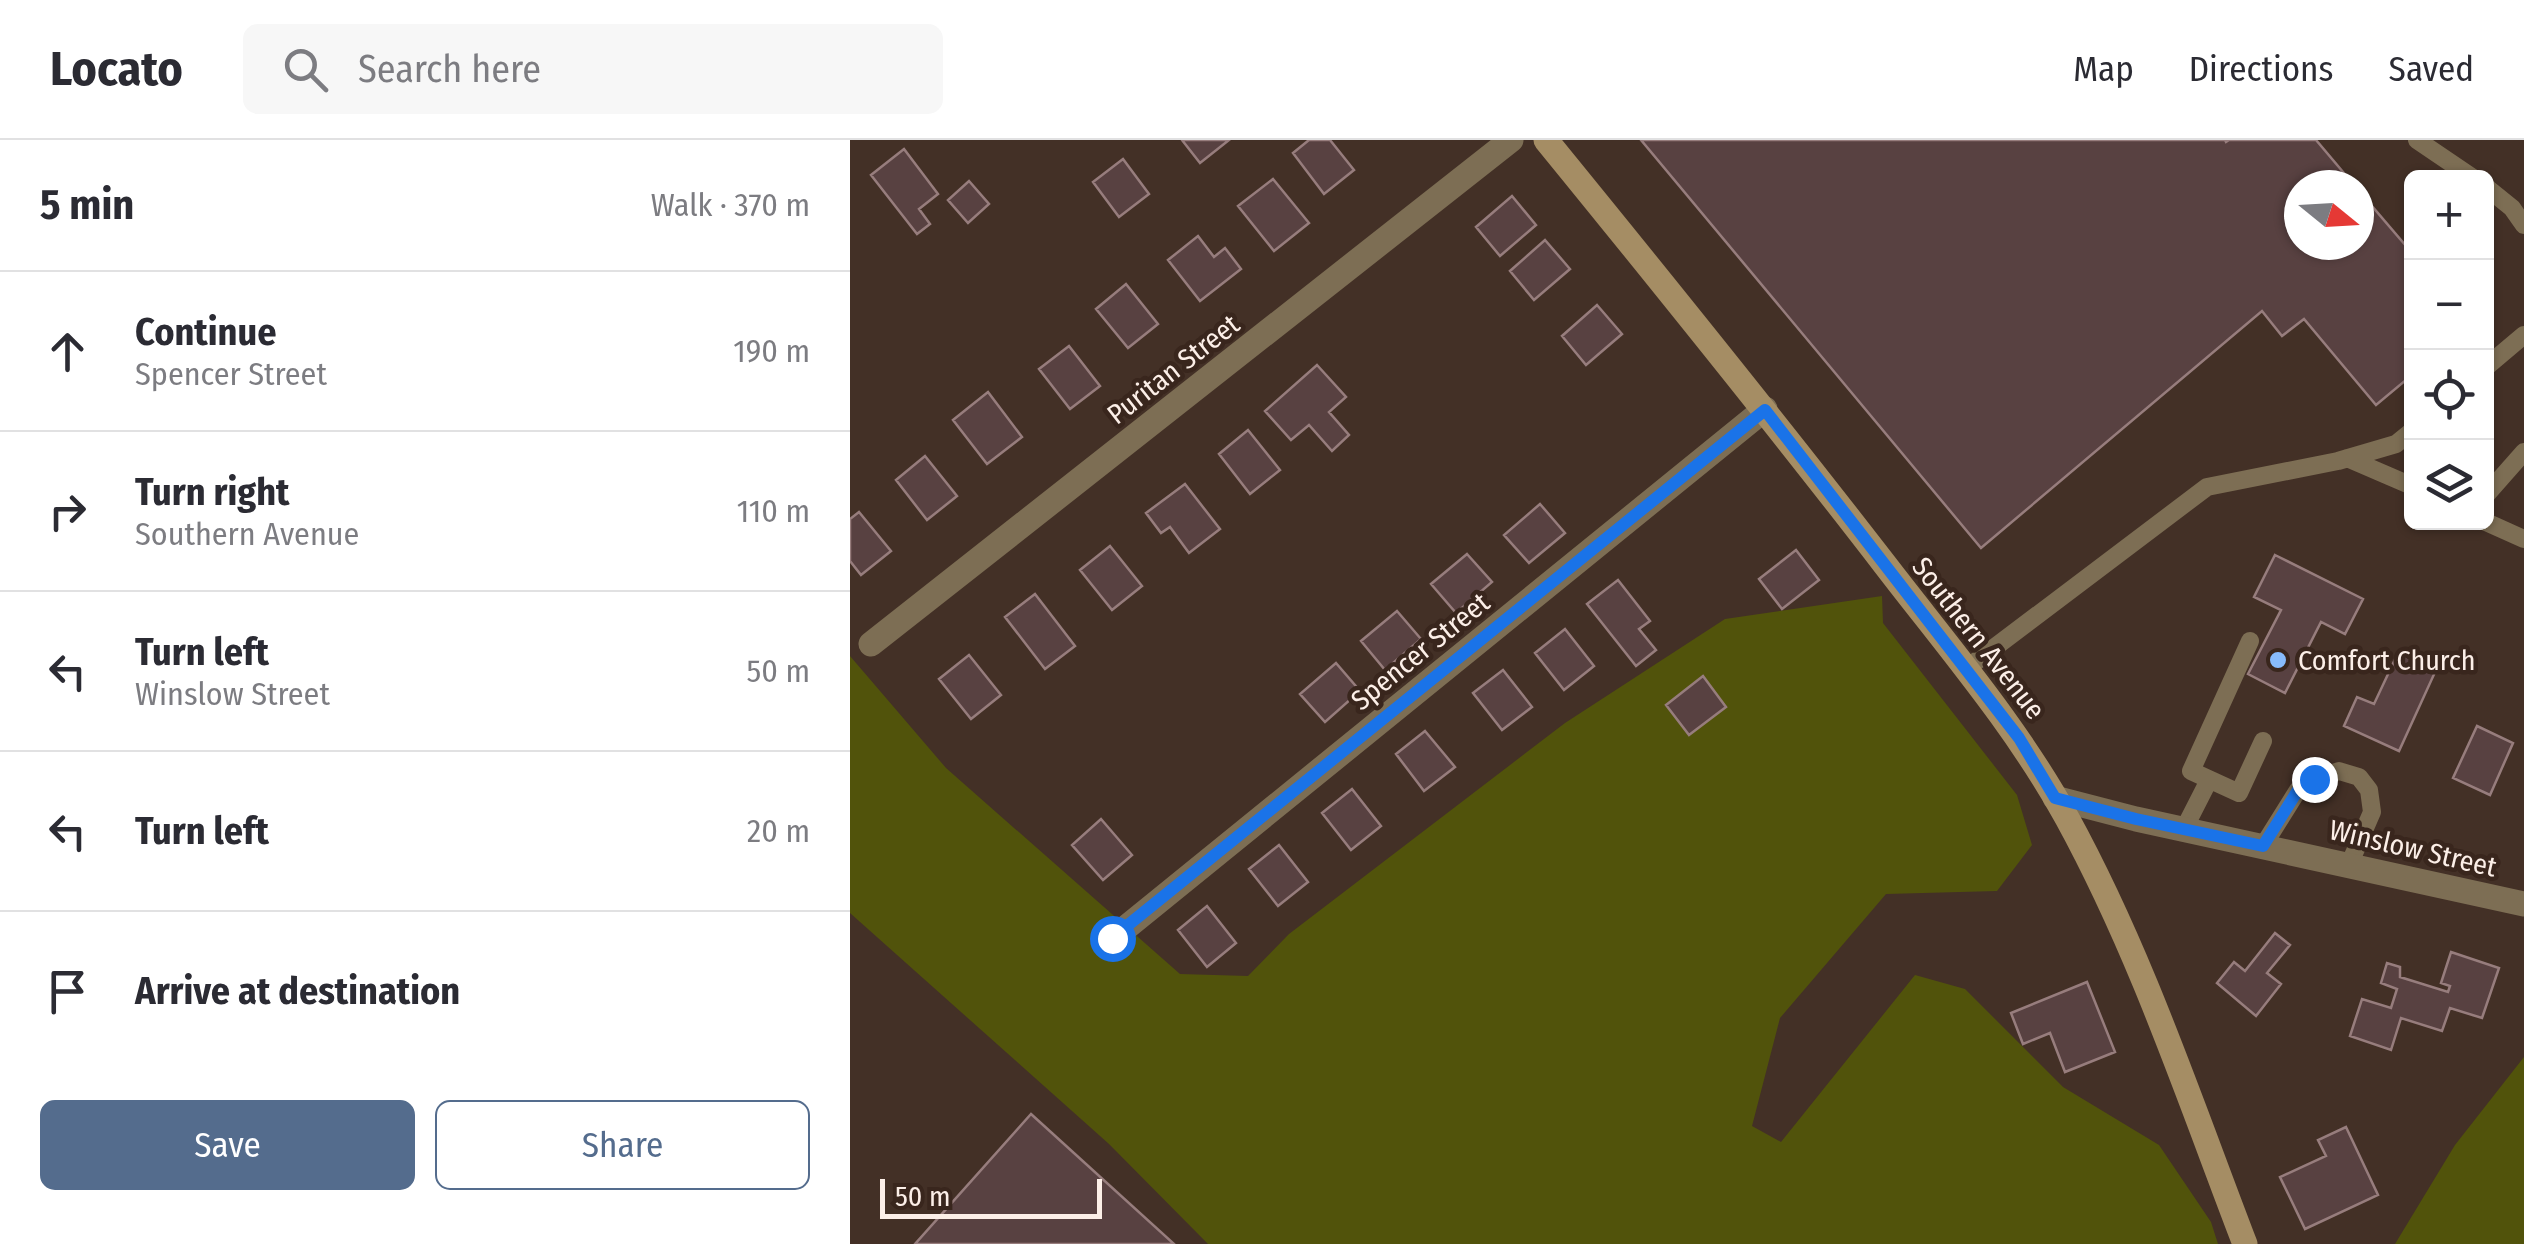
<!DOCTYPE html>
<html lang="en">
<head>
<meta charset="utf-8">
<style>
  body { margin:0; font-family:"Fira Sans Condensed",sans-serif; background:#f7f7f7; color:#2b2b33 }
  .controls { position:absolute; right:30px; top:30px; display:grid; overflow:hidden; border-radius:15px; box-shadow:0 2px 8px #0004 }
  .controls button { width:90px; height:90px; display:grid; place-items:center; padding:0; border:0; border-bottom:2px solid #e1e1e2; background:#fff; color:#2b2b33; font:50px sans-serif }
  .compass { position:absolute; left:1434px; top:30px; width:90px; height:90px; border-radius:50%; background:#fff; box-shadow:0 2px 8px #0004; rotate:108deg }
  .scale { position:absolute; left:30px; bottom:25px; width:222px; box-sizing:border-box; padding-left:10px; border:5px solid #fcefe8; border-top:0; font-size:28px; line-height:35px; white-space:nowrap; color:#fcefe8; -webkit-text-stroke:8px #39261d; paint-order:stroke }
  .stop { position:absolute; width:30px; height:30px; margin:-22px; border:8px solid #1a73e8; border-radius:50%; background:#fff }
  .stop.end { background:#1a73e8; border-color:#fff; box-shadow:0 2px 10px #0008 }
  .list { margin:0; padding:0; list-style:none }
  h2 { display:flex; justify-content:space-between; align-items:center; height:130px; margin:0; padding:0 40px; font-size:42px }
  h2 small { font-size:32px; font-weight:400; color:#7c7c81 }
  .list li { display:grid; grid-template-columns:65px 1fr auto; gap:30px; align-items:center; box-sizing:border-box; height:160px; padding:0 40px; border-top:2px solid #e1e1e2 }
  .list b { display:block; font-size:38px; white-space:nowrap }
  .list p { margin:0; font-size:32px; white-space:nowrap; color:#7c7c81 }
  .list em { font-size:32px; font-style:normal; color:#7c7c81 }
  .actions { display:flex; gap:20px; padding:30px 40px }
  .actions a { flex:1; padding:22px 0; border:2px solid #546c8d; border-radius:15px; text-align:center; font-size:35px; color:#546c8d }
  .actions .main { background:#546c8d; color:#fff }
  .icon { flex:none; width:55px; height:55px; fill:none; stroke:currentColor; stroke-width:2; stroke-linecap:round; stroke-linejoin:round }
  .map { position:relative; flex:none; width:1674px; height:1104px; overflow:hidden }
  header { display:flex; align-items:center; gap:60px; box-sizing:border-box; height:140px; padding:0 50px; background:#fff; border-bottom:2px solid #e1e1e2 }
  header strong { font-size:48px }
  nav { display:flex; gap:55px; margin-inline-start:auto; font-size:35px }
  .search { width:700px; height:90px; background:#f7f7f7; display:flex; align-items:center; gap:25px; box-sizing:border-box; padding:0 35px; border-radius:15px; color:#7c7c81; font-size:38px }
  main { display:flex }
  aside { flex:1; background:#fff }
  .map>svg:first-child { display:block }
  .green { fill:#51530b }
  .building { fill:#584141; stroke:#977d7d; stroke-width:2.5 }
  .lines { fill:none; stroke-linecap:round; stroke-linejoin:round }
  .service { stroke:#7d6e54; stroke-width:18 }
  .minor { stroke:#7d6e54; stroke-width:25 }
  .tertiary { stroke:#7d6e54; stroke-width:25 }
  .secondary { stroke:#a58d64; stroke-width:25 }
  .route { stroke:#1a73e8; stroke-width:12 }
  .poi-dot { fill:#87bbfb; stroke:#39261d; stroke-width:4 }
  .labels { text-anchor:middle; stroke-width:9; stroke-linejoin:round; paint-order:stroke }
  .street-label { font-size:28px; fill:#fcefe8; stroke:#39261d }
  .poi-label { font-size:28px; fill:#fcefe8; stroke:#39261d; text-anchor:start }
</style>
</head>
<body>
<header>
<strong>Locato</strong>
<div class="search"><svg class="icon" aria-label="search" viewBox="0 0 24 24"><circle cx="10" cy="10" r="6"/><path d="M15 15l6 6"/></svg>Search here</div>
<nav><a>Map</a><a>Directions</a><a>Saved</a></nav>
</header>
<main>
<aside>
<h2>5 min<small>Walk · 370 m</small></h2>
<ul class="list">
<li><svg class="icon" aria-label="ahead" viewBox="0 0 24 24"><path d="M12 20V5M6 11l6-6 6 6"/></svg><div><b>Continue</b><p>Spencer Street</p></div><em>190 m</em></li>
<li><svg class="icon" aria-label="right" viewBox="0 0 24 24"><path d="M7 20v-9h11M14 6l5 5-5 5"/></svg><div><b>Turn right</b><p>Southern Avenue</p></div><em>110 m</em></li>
<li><svg class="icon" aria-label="left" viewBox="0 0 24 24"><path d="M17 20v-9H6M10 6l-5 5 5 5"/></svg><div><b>Turn left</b><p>Winslow Street</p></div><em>50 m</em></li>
<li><svg class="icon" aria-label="left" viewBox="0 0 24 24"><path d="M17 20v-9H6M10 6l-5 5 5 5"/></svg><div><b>Turn left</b></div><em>20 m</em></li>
<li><svg class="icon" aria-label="arrive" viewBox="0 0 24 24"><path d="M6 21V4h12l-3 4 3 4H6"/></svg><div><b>Arrive at destination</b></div></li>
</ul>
<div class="actions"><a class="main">Save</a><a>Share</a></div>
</aside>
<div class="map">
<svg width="1674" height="1104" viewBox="0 0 1674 1104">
  <rect width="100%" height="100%" fill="#433026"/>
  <path class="green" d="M1032 456 1033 483 1167 655 1182 705 1147 751 1036 754 930 878 902 986 931 1002 1065 835 1115 849 1213 947 1309 1005 1361 1082 1368 1104H358L259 1004 0 773V516L96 628 330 834 398 836 439 794 715 583 875 479Z
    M1674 917V1104H1545L1605 1005Z"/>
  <path class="building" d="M332 0H379L350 23Z
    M459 0H480L504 30 474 54 443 13Z
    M791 0H1375L1376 2 1379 0H1466L1504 45H1449V105H1509V51L1562 113V235L1526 265 1454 179 1432 196 1412 171 1131 408Z
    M54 9 88 54 69 69 80 84 67 94 21 35Z
    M273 19 299 54 269 77 243 42Z
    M423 39 459 83 424 111 388 66Z
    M119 41 139 64 118 83 98 60Z
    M662 56 686 85 650 116 626 87Z
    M348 96 364 117 375 108 391 129 350 161 318 120Z
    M695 100 720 129 684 160 660 131Z
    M276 144 308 184 278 208 246 169Z
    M747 165 772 194 736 225 712 196Z
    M219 206 250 246 220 269 189 229Z
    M467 225 496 257 479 272 499 295 482 311 459 285 441 300 415 271Z
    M138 252 172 297 137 324 103 280Z
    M398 290 430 330 400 354 369 314Z
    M75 316 107 356 77 380 46 340Z
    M335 344 370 389 339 413 320 387 311 393 296 373Z
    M690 364 715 393 679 423 654 395Z
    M9 372 41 411 11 435 0 421V379Z
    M260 406 292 446 262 470 230 430Z
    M946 410 969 440 932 469 909 439Z
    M617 414 642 442 606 473 581 444Z
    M1425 415 1513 459 1495 494 1471 482 1435 553 1398 534 1431 470 1404 457Z
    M768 440 800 481 789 489 806 510 786 526 737 464Z
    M185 454 225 506 195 529 155 477Z
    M547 471 571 499 535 530 511 501Z
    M715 489 744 526 714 550 685 513Z
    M1548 513 1586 530 1549 611 1494 586 1507 557 1524 564Z
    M119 515 151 555 121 579 89 539Z
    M486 523 510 551 475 582 450 554Z
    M653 530 682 567 652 590 623 553Z
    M853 536 876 567 839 595 816 565Z
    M1627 586 1663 603 1640 655 1603 638Z
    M575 591 605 627 574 651 546 614Z
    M502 649 531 686 501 710 472 673Z
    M251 679 282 715 253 740 222 705Z
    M429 705 458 742 428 766 399 729Z
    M357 766 386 803 357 827 328 790Z
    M1425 793 1440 805 1417 833 1431 844 1406 876 1367 843 1384 822 1395 831Z
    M1601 812 1649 828 1632 878 1600 868 1592 891 1551 878 1541 910 1500 896 1512 859 1541 868 1547 849 1531 843 1537 823 1550 827V837L1598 852 1600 846 1591 843Z
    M1237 842 1265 912 1215 932 1200 893 1173 904 1161 873Z
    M181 974 324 1104H65Z
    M1496 987 1528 1055 1455 1089 1430 1037 1476 1016 1468 1000Z"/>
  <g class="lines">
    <path class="service" d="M1567 0 1623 38
      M1636 47 1662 68 1674 85
      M1636 227 1674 195
      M1497 318 1562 346
      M1636 355 1674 312
      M1636 382 1674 399
      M1400 501 1341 631 1389 653 1413 601
      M1116 529 1357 347 1488 321 1546 304 1562 291
      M1334 689 1359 640
      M1413 706 1448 650 1464 639 1489 631 1509 637 1519 650 1522 672 1499 725"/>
    <path class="minor" d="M21 504 661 0
      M262 799 915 269"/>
    <path class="tertiary" d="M1205 658 1286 679 1674 764"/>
    <path class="secondary" d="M696 0C811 141 925 282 1036 426 1099 508 1167 587 1217 678 1291 813 1340 961 1395 1104"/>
  </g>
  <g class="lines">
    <path class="route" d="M262 798 915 270 1169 598 1205 658 1286 679 1413 706 1448 650 1464 639"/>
  </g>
  <circle class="poi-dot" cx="1428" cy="520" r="10"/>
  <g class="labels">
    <g class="street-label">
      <text transform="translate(323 229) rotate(-38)" y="10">Puritan Street</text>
      <text transform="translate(1129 498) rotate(52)" y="10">Southern Avenue</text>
      <text transform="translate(570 511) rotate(-39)" y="10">Spencer Street</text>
      <text transform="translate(1563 708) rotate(13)" y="10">Winslow Street</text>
    </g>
    <g class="poi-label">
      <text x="1448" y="530">Comfort Church</text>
    </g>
  </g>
</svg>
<div class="controls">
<button>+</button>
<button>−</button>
<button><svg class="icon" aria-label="locate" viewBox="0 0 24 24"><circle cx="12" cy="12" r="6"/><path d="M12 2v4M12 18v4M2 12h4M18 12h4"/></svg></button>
<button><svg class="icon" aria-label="layers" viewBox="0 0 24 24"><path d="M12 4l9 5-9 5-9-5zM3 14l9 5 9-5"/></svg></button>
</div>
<svg class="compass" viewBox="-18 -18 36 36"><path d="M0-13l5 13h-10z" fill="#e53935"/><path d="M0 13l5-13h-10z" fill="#7c7c81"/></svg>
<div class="scale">50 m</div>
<div class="stop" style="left:262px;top:798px"></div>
<div class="stop end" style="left:1464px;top:639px"></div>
</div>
</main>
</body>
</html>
